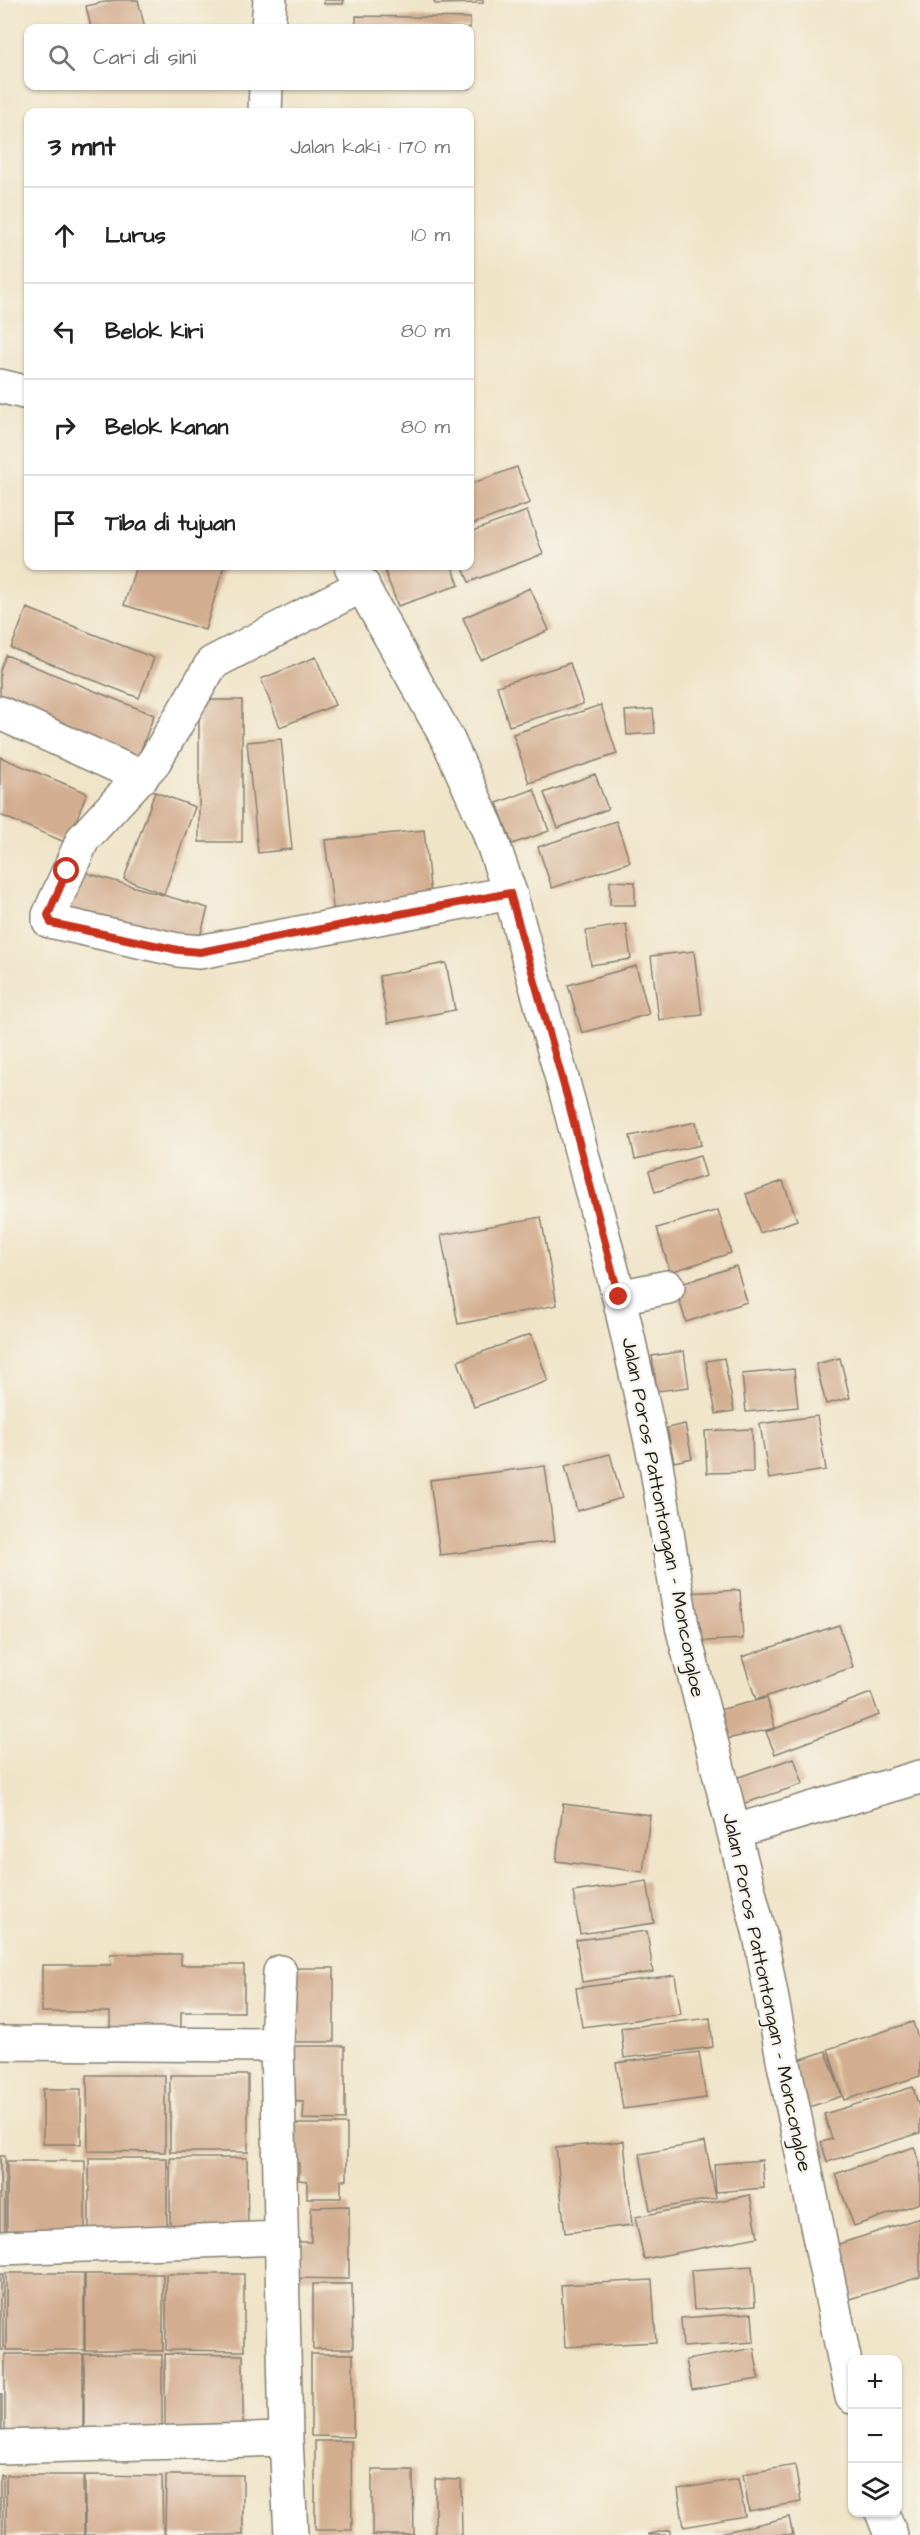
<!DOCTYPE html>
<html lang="id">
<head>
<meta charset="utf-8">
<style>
  body { margin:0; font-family:"Architects Daughter",sans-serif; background:#f2f2f2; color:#222 }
  .controls { position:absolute; right:18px; bottom:18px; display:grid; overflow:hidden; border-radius:12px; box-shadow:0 2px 4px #0004 }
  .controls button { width:54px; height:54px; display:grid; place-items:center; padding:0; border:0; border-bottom:2px solid #e0e0e0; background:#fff; color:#222; font:30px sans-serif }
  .stop { position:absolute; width:18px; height:18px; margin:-14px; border:4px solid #c8321e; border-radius:50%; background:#fff }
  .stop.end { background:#c8321e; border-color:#fff; box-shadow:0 2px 6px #0008 }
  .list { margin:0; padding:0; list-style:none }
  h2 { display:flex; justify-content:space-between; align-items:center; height:78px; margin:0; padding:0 24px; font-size:26px }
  h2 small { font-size:20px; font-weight:400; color:#767676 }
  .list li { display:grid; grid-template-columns:39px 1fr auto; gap:18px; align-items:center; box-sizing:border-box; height:96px; padding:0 24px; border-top:2px solid #e0e0e0 }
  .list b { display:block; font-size:22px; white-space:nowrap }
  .list em { font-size:20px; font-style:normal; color:#767676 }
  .icon { flex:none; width:33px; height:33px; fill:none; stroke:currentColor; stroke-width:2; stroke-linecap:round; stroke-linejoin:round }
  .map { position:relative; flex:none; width:920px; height:2535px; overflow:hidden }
  .search { position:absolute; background:#fff; box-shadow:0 2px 4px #0004; left:24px; top:24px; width:450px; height:66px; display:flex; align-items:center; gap:15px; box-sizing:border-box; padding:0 21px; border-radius:12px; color:#767676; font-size:22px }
  .panel { position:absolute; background:#fff; box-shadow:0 2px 4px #0004; left:24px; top:108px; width:450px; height:462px; border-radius:12px }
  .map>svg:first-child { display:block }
  .building { fill:#d3ad90 }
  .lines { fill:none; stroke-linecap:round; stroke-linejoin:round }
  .minor-casing { stroke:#868072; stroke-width:36 }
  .tertiary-casing { stroke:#868072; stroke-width:36 }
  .minor { stroke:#fff; stroke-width:33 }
  .tertiary { stroke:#fff; stroke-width:33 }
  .route { stroke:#c8321e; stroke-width:8 }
  .labels { text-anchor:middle; stroke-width:4.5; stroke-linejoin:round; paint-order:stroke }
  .street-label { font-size:20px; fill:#1c1c1c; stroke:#f7f3e8 }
</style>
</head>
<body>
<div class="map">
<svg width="920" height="2535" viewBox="0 0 920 2535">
  <rect width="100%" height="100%" fill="#f7f3e8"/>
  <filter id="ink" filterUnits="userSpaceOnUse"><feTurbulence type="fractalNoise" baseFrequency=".0167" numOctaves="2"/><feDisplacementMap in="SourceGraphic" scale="12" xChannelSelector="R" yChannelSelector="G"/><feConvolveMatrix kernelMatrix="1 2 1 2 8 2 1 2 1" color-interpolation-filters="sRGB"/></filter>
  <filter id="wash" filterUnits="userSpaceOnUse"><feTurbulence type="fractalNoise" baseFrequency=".008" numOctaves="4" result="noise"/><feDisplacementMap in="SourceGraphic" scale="24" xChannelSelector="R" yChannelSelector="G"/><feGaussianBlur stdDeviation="1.35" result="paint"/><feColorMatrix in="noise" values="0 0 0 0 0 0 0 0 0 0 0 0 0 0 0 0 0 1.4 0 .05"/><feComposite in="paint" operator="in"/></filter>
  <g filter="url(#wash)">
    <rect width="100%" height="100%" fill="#f0e4c8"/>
    <g id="blocks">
      <path class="building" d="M114 0H138L145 28H91L86 6Z
        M324 0H344L343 4H324Z
        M434 0H483V3L435 4Z
        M356 16 470 18V28H356Z
        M440 86H469V88L440 87Z
        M517 467 530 503 470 525V484Z
        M527 511 543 554 469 582 462 566H470V532Z
        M136 566H224L205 630 124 605Z
        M383 566H452L459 585 398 606Z
        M530 588 549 630 481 660 463 618Z
        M27 608 154 658 139 698 11 648Z
        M6 655 154 715 135 766 0 711V670Z
        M316 657 335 705 280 727 261 679Z
        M570 663 583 704 509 726 497 686Z
        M199 700H242V842H199Z
        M601 705 617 754 529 783 513 734Z
        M653 709 655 733 627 735 625 711Z
        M281 739 292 849 258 853 247 742Z
        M0 757 87 793 67 843 0 815Z
        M595 774 608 809 558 828 544 793Z
        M534 789 549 831 512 844 497 803Z
        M155 792 195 807 164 894 124 879Z
        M616 821 630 862 552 888 538 847Z
        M424 830 432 905 334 915 325 840Z
        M76 870 208 908 196 951 64 912Z
        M610 881 635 882V905H610Z
        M626 924 631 959 591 965 586 931Z
        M694 951 702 1015 659 1020 651 956Z
        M446 963 455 1010 388 1023 379 976Z
        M636 966 649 1014 582 1033 568 985Z
        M696 1122 701 1145 635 1159 630 1136Z
        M700 1156 706 1176 655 1192 649 1171Z
        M783 1181 797 1220 760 1233 746 1194Z
        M718 1210 731 1253 670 1272 657 1228Z
        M541 1217 557 1305 458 1324 441 1235Z
        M736 1266 747 1302 686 1322 675 1286Z
        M531 1334 548 1381 474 1407 458 1361Z
        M684 1351 689 1387 657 1391 652 1356Z
        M724 1358 734 1411 716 1414 706 1361Z
        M840 1358 850 1398 826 1404 816 1364Z
        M794 1369 798 1407 746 1412 742 1374Z
        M817 1416 826 1470 769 1479 760 1424Z
        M685 1424 692 1458 674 1462 667 1428Z
        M752 1429 753 1472 707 1473 705 1431Z
        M610 1454 622 1498 577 1511 565 1466Z
        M545 1466 555 1541 440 1555 430 1480Z
        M740 1590 743 1639 690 1642 687 1593Z
        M839 1625 853 1667 756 1700 742 1657Z
        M871 1693 879 1715 775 1754 766 1732Z
        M767 1698 775 1728 722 1740 715 1711Z
        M794 1758 803 1784 739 1805 730 1780Z
        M563 1804 650 1815 643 1872 556 1861Z
        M647 1881 654 1923 580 1934 573 1892Z
        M647 1931 653 1972 582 1982 576 1940Z
        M110 1954H181V1965H244V2012H181V2034H110V2012H42V1965H111Z
        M283 1968H334V2042H283Z
        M675 1975 681 2014 582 2027 576 1988Z
        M710 2018 713 2047 624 2058 621 2028Z
        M913 2022 920 2045V2076L844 2100 828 2049Z
        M281 2046H345V2120L303 2119 304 2102 281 2101Z
        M826 2051 842 2096 800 2110 784 2065Z
        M699 2052 706 2098 623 2109 616 2063Z
        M87 2075H165V2152L88 2151Z
        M170 2075H248V2152H170Z
        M913 2087 920 2110V2133L827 2162 821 2142 832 2139 824 2114Z
        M43 2089H81V2144H43Z
        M284 2124H347V2180H341V2198H307V2181L299 2180V2163H284Z
        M624 2141 632 2225 565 2233 556 2148Z
        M705 2142 716 2198 650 2210 640 2154Z
        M914 2147 920 2164V2203L854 2226 835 2174Z
        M0 2156H5V2232H0Z
        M89 2158H167V2235H89Z
        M170 2158H247L248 2235 170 2234Z
        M762 2160 764 2188 716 2192 714 2164Z
        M7 2161H85V2238H7Z
        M750 2195 758 2237 644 2259 635 2217Z
        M349 2206V2279L289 2278 288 2242H311V2207Z
        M920 2218V2277L840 2302 823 2249Z
        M752 2266 755 2306 694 2310 691 2270Z
        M6 2273H84V2350H6Z
        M0 2274H3V2350H0Z
        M85 2274H163V2351H85Z
        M166 2274H244V2351L166 2350Z
        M652 2280 656 2342 565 2347 561 2285Z
        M313 2284H352L353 2349H313Z
        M752 2313 754 2342 683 2347 681 2318Z
        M754 2348 759 2379 692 2390 686 2360Z
        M5 2354H83V2431L5 2430Z
        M84 2354 162 2355V2431H84Z
        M165 2354 243 2355V2431H165Z
        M311 2354H353V2437L311 2436Z
        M0 2394H2V2431H0Z
        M315 2441H351L352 2530H315Z
        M795 2465 801 2502 749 2511 743 2474Z
        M372 2470H413L414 2535H372Z
        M0 2475H3V2535H0Z
        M6 2475H83L84 2535H6Z
        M85 2475 162 2476 163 2535H85Z
        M166 2475H243V2535H165Z
        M435 2479 461 2480 462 2535H435Z
        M738 2479 745 2516 684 2527 678 2489Z
        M789 2517 793 2535H716V2534Z
        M670 2530V2535H649V2534Z"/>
    </g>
  </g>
  <g filter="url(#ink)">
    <use href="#blocks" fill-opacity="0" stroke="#868072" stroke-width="1.5"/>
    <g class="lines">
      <g class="minor-casing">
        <path id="minor" d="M268 28 270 0
          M265 112 266 86
          M363 585 212 663 154 762 83 839 49 915V921L178 950 199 952 510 893
          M0 713 142 777
          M619 1297 668 1287
          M735 1831 920 1777
          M280 1972 277 2045 286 2439 291 2535
          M0 2043 277 2045
          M0 2248 281 2238
          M0 2447 286 2439"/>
      </g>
      <g class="tertiary-casing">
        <path id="tertiary" d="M0 386 28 393
          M351 566 448 740 487 827 510 893 568 1100 619 1297 656 1464 682 1626 760 1935 784 2064 852 2397
          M882 2512 891 2535"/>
      </g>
      <use href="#minor" class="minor"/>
      <use href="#tertiary" class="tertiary"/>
    </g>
  </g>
  <g class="lines" filter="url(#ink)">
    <path class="route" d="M67 871 48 915 51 923 178 950 200 952 510 893 568 1100 619 1297"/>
  </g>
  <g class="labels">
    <g class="street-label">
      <text transform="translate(664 1517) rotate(79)" y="7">Jalan Poros Pattontongan - Moncongloe</text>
      <text transform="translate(768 1992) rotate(78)" y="7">Jalan Poros Pattontongan - Moncongloe</text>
    </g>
  </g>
</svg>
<div class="controls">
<button>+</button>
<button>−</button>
<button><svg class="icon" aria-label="layers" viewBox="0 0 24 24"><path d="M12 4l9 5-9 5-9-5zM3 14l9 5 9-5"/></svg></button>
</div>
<div class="stop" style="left:67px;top:871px"></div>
<div class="stop end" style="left:619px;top:1297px"></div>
<div class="search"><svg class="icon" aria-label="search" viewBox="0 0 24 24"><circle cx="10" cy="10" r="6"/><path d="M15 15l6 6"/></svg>Cari di sini</div>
<section class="panel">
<h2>3 mnt<small>Jalan kaki · 170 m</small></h2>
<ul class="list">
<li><svg class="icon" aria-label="ahead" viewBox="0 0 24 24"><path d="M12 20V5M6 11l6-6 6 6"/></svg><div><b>Lurus</b></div><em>10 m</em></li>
<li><svg class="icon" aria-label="left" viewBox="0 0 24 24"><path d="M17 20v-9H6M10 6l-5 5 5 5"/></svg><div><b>Belok kiri</b></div><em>80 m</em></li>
<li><svg class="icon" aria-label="right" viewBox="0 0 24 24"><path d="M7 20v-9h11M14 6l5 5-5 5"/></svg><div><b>Belok kanan</b></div><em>80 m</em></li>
<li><svg class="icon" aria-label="arrive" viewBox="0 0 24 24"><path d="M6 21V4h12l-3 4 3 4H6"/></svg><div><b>Tiba di tujuan</b></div></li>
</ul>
</section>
</div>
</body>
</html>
